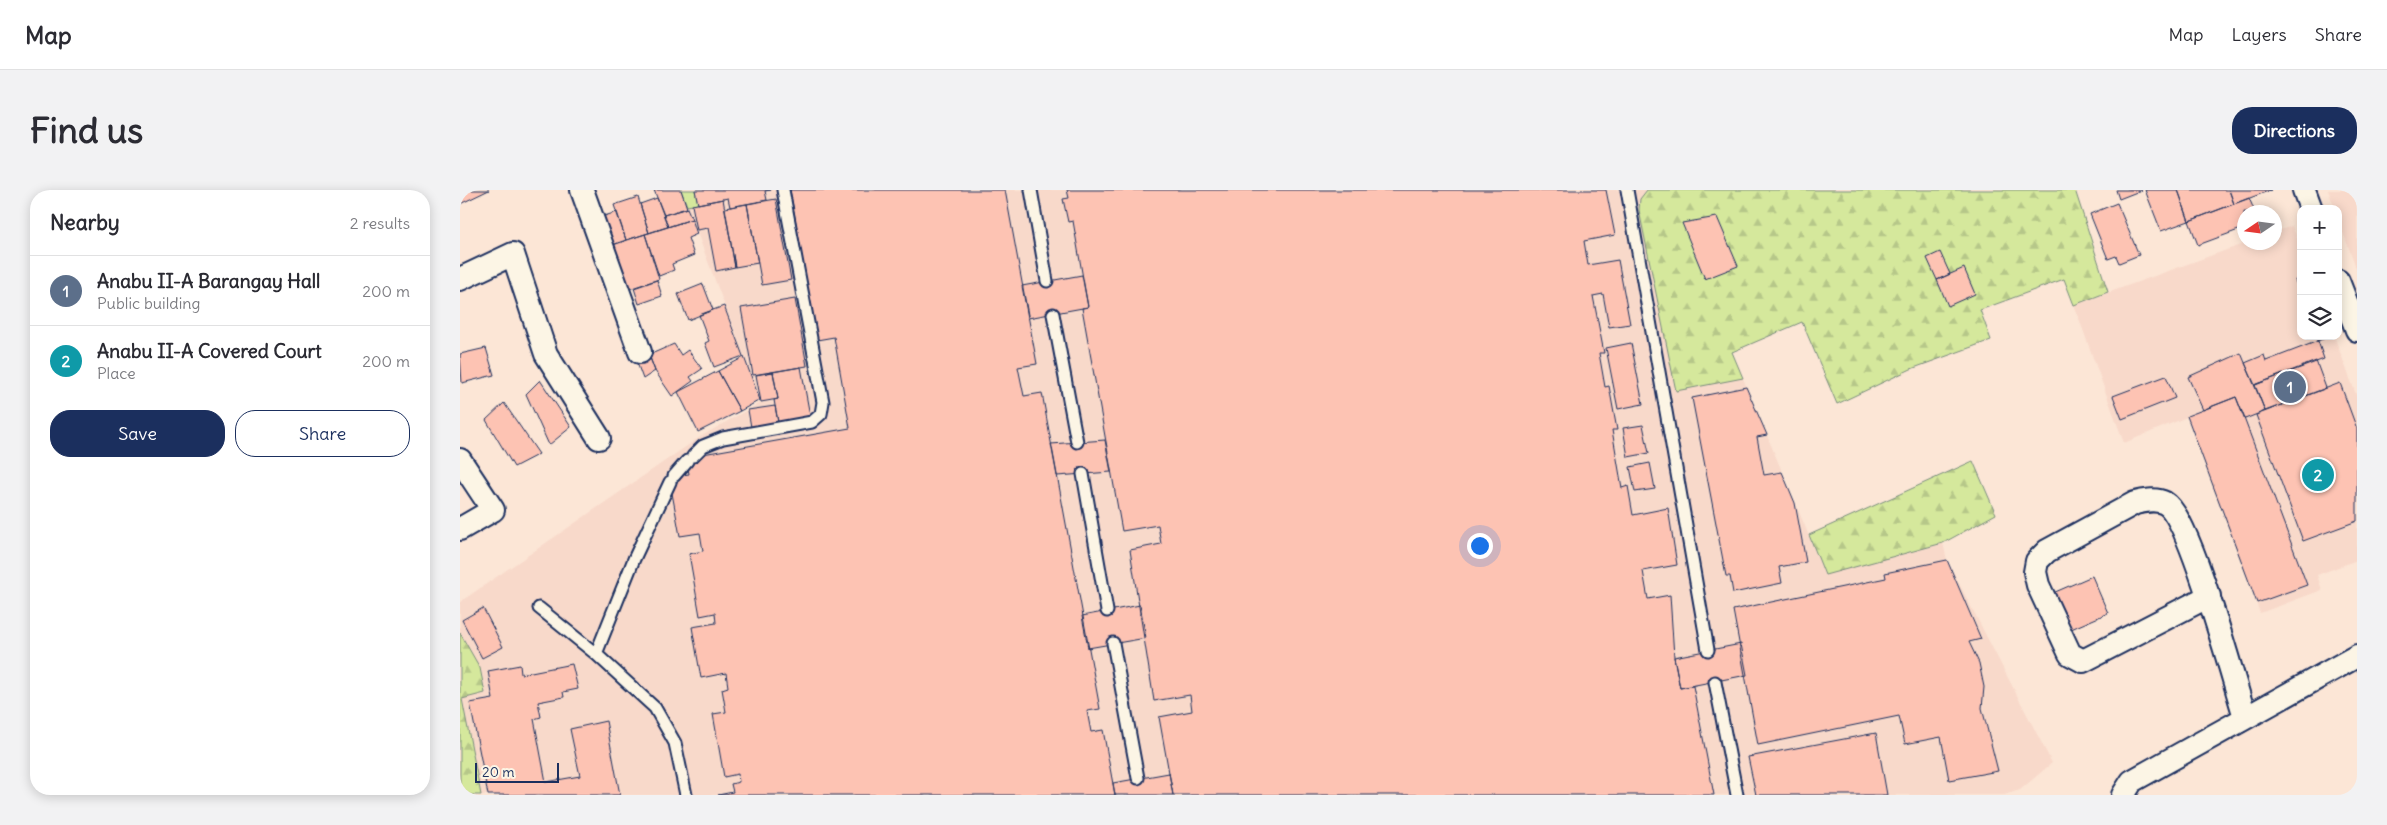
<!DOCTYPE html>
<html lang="en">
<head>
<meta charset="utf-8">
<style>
  body { margin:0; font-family:Delius,sans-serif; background:#f2f2f3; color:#2b2b33 }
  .controls { position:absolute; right:15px; top:15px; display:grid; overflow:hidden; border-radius:10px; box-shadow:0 2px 12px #0003 }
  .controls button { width:45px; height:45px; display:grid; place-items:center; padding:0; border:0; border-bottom:1px solid #e1e1e2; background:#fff; color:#2b2b33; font:25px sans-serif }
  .compass { position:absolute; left:1777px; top:15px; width:45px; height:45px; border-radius:50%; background:#fff; box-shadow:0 2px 12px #0003; rotate:257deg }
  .scale { position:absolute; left:15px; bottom:12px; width:84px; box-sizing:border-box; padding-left:5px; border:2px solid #1b2f5e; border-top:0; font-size:14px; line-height:18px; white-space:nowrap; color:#1b2f5e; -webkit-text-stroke:4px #fcf5e5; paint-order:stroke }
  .you { position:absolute; left:1019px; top:355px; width:18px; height:18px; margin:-12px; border:4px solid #fff; border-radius:50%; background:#1a73e8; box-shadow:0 0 0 8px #1a73e833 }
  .badge { display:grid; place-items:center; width:32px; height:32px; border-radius:50%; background:#1b2f5e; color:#fff; font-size:16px; font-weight:700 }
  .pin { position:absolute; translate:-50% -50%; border:2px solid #fff; box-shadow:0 1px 5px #0006 }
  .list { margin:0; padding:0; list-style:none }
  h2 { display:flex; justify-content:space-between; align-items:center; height:65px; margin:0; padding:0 20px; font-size:21px }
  h2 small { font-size:16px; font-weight:400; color:#7c7c81 }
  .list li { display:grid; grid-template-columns:32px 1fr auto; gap:15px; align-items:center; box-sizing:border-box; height:70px; padding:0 20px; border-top:1px solid #e1e1e2 }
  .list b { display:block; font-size:19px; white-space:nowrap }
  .list p { margin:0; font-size:16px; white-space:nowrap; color:#7c7c81 }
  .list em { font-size:16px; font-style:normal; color:#7c7c81 }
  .actions { display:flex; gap:10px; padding:15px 20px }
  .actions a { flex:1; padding:11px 0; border:1px solid #1b2f5e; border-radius:20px; text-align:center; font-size:18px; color:#1b2f5e }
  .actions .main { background:#1b2f5e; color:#fff }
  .icon { flex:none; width:28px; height:28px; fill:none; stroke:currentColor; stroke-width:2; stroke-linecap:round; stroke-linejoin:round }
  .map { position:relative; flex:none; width:1897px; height:605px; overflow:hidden; border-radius:20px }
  header { display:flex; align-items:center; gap:30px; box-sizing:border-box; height:70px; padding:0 25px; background:#fff; border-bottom:1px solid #e1e1e2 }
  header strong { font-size:24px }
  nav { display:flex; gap:28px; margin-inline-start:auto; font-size:18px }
  .intro { display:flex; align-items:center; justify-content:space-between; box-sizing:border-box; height:120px; padding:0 30px }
  h1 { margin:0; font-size:35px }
  .button { padding:12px 22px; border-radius:20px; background:#1b2f5e; color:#fff; font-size:18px; font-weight:700 }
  main { display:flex; gap:30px; padding:0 30px }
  aside { flex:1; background:#fff; border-radius:20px; box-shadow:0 2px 12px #0003 }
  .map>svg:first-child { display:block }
  .built { fill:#f8d9ca }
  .grass { fill:url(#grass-tufts); stroke:#788c7d }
  .forest { fill:url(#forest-firs); stroke:#788c7d }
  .building { fill:#fdc3b3; stroke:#1b2f5e }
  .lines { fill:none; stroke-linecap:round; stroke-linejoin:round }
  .service-casing { stroke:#1b2f5e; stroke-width:15 }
  .minor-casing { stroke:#1b2f5e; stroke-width:26 }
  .service { stroke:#fcf5e5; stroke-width:11 }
  .minor { stroke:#fcf5e5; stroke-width:22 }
</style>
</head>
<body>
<header>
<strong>Map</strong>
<nav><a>Map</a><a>Layers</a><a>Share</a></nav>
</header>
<div class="intro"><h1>Find us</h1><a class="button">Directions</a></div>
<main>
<aside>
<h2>Nearby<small>2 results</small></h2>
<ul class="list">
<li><span class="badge" style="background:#5c6f8a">1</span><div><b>Anabu II-A Barangay Hall</b><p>Public building</p></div><em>200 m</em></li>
<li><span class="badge" style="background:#0f9aa8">2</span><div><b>Anabu II-A Covered Court</b><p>Place</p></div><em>200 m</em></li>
</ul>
<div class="actions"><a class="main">Save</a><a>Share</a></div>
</aside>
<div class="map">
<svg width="1897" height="605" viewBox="0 0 1897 605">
  <defs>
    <pattern id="grass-tufts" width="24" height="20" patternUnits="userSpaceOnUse" patternTransform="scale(1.25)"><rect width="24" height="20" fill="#d5e89c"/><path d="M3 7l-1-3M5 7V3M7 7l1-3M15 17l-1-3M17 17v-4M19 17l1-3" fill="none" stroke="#b6c789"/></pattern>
    <pattern id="forest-firs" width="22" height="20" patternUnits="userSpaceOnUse" patternTransform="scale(1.25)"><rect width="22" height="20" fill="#d5e89c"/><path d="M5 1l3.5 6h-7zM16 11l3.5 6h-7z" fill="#b6c789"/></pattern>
  </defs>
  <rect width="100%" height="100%" fill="#fce6d6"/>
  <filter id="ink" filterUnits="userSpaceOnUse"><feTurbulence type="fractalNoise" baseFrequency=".02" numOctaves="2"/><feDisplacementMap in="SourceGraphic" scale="10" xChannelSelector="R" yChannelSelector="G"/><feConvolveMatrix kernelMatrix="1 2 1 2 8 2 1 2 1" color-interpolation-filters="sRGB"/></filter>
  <g filter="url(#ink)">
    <path class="built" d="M221 0H1380L1272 162 1365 384 1483 353 1487 370 1592 573 1560 600 1544 605H0V412L240 247 301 212Z
      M1868 0H1897V80L1878 29V19H1875Z
      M1832 36 1841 58V146H1874L1897 207V370L1857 385 1862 400 1800 423 1727 227 1664 253 1614 115 1786 53 1814 52 1815 42Z"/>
    <path class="grass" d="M221 0H235L238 14 227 16Z"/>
    <path class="forest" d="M1187 0H1615L1648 102 1614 115 1604 89 1520 120 1531 150 1451 179 1377 214 1342 132 1272 162 1283 188 1216 201 1179 20 1180 9Z
      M1513 271 1536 324 1483 353 1365 385 1349 345Z
      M0 443 20 478 25 503 2 509 21 605H0Z"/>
    <path class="building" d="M0 0H29L0 14Z
      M194 0H221L227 18 204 25Z
      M235 0H311L305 1 307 10 270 17 268 8 238 14Z
      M330 0H545L577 174 558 177 564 206 582 203 640 519 627 521 631 542 643 540 655 605H258L273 602 271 594 279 592 278 584 264 587 253 524 266 522 262 499 268 497 266 483 241 488 232 437 256 433 255 423 240 426 229 364 243 361 240 343 220 346 209 287 229 284 226 267 390 238 374 147 357 150Z
      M607 0H1146L1155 45 1124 51 1128 75 1158 70 1170 134 1149 137 1143 104 1133 106 1144 163H1139L1145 197 1149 196 1157 240H1152L1162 298 1168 296 1173 325 1208 318 1217 375 1183 381 1188 409 1210 405 1214 467 1220 498 1233 496 1254 605H713L699 527 732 521 730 505 694 511 670 360 701 354 698 335 662 341 622 118 628 117 613 31 608 32 603 9 609 8Z
      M1656 0H1682L1659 9Z
      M1685 0H1718L1729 31 1701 41Z
      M1718 0H1769L1774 14 1729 31Z
      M1769 0H1811L1774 14Z
      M178 7 189 43 166 50 154 15Z
      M197 8 208 37 189 43 180 14Z
      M1789 8 1795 22H1784V38L1738 55 1729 31Z
      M263 9 275 77 256 81 248 38 237 40 232 15Z
      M316 9 331 90 302 95 287 14Z
      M1657 13 1679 65 1659 73 1656 66 1648 69 1630 24Z
      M287 14 298 73 275 77 265 18Z
      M227 18 232 29 208 37 204 25Z
      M157 22 166 50 147 57 138 28Z
      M1257 27 1278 76 1245 89 1222 33Z
      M232 29 237 44 228 48 234 65 212 74 214 80 199 86 185 44Z
      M185 44 199 89 166 100 147 57Z
      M1480 62 1490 84 1477 90 1467 68Z
      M1504 78 1515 104 1488 116 1477 90Z
      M622 85 628 117 568 128 562 96Z
      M1841 88V106L1835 90Z
      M197 90 202 106 179 114 174 98Z
      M243 94 253 120 228 130 218 104Z
      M335 109 347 176 293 185 281 118Z
      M264 116 283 166 254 177 245 153 249 151 239 125Z
      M1856 146H1872L1857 151Z
      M1858 151 1864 169 1795 195 1785 173 1804 165 1806 171Z
      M1171 153 1183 214 1158 219 1146 158Z
      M214 154 221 165 228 160 242 179 230 187 233 191 212 206 195 181 189 165Z
      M26 158 34 185 2 193 0 164Z
      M1781 163 1805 221 1785 229 1776 207 1743 220 1728 187Z
      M189 165 195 181 183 189 176 170Z
      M284 167 300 210 280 221 258 181Z
      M1856 171 1866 198 1805 221 1795 195Z
      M341 177 350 226 318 232 314 210 318 209 313 182Z
      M258 181 280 221 238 242 218 202Z
      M313 182 318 209 301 212 296 185Z
      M1706 186 1715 208 1662 229 1653 206Z
      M80 190 111 237 89 255 66 204Z
      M1880 193 1897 239V331L1843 351 1796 225Z
      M1286 197 1307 245 1297 247 1304 285 1322 282 1335 313 1346 372 1319 377 1322 393 1273 403 1270 386H1266L1232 208Z
      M1776 207 1847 395 1797 413 1727 226Z
      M44 213 79 264 54 277 26 230Z
      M315 216 318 232 291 237 288 220Z
      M1183 235 1189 263 1168 267 1163 238Z
      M645 250 651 282 597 286 591 254Z
      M1190 273 1195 299 1175 302 1170 277Z
      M1487 370 1521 449 1509 452 1519 473 1524 497 1522 518 1538 581 1489 590 1481 547 1445 554 1439 526 1298 555 1273 420 1426 388 1425 383Z
      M1632 386 1648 423 1602 443 1586 406Z
      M680 415 686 448 628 458 622 426Z
      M23 418 43 457 22 468 2 430Z
      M1281 454 1287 485 1220 498 1214 467Z
      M112 474 118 499 103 502 104 507 78 512 81 527 74 529 86 592 120 586 110 539 146 531 160 605H28L10 513 33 509 28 481 60 475 61 484Z
      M1416 543 1427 605H1296L1288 567Z
      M709 583 713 605H655L653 593Z"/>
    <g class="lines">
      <g class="service-casing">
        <path id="service" d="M571 0 587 91
          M1167 0 1248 460
          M593 124 617 252
          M233 266 243 256 263 248 352 232 361 224 363 212 323 0
          M623 284 647 421
          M214 286 227 271
          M79 418 136 464 195 518 215 553 226 605
          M653 453 678 588
          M136 464 174 369 210 292
          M1255 492 1277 605"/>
      </g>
      <g class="minor-casing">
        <path id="minor" d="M122 0 180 162
          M1844 0 1851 19
          M0 89 53 64 86 164 139 248
          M1878 91 1897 140
          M0 270 33 320 0 339
          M1749 406 1623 471 1610 464 1578 395 1575 382 1577 371 1587 361 1675 313C1685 311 1695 308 1705 313 1730 327 1774 492 1785 527
          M1663 605 1672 591 1897 466"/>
      </g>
      <use href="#service" class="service"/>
      <use href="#minor" class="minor"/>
    </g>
  </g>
</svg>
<div class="controls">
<button>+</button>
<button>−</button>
<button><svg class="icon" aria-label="layers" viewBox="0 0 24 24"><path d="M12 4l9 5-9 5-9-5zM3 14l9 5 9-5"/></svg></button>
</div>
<svg class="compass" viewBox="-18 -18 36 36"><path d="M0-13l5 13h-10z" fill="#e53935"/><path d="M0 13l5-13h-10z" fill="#7c7c81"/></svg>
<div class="scale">20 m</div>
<div class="you"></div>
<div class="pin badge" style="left:1830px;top:197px;background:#5c6f8a">1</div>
<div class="pin badge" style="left:1858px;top:285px;background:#0f9aa8">2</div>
</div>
</main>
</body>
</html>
